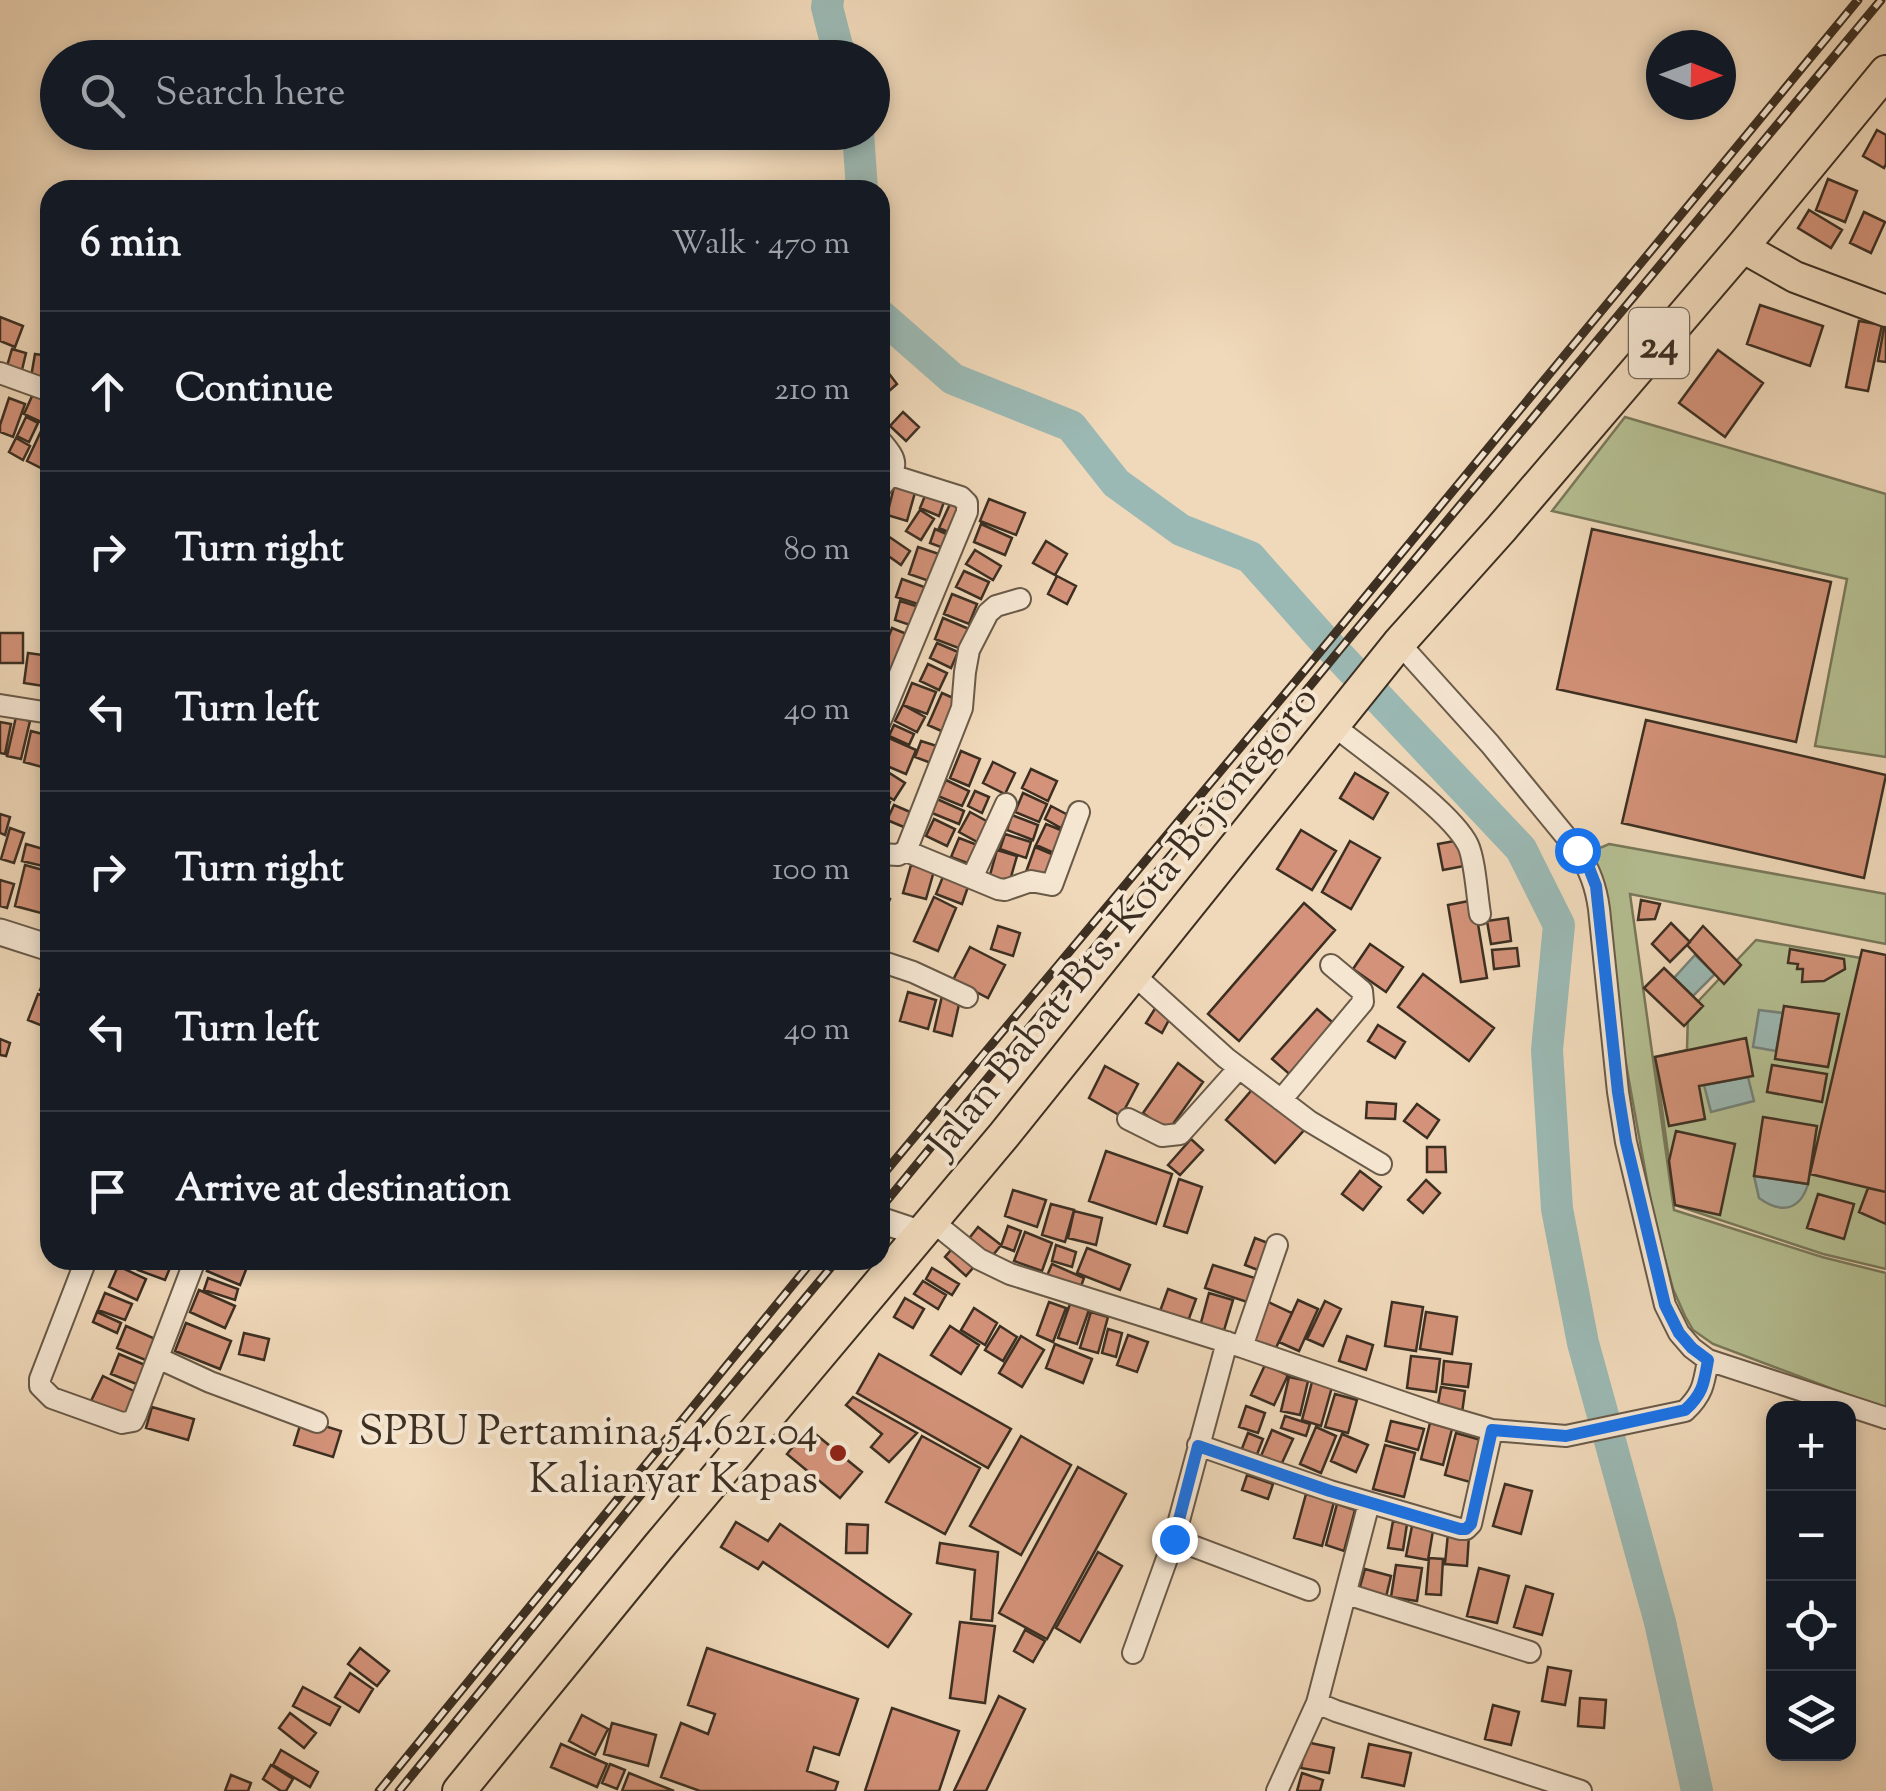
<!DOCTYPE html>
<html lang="en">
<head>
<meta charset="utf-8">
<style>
  body { margin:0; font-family:"Sorts Mill Goudy",serif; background:#242831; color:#f1f3f6 }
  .controls { position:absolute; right:30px; bottom:30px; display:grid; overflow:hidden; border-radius:20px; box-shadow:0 5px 15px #0003 }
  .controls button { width:90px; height:90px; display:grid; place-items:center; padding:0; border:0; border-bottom:2px solid #363941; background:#171b24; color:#f1f3f6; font:50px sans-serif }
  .compass { position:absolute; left:1646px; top:30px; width:90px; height:90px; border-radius:50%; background:#171b24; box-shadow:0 5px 15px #0003; rotate:91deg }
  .stop { position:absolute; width:30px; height:30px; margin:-22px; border:8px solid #1a73e8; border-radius:50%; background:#fff }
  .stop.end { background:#1a73e8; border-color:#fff; box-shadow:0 2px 10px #0008 }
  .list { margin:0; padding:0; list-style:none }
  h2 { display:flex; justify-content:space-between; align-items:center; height:130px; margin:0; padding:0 40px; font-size:42px }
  h2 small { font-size:32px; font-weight:400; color:#9ea1a6 }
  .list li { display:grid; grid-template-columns:65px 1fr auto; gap:30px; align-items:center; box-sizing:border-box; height:160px; padding:0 40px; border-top:2px solid #363941 }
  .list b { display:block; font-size:38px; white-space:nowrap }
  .list em { font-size:32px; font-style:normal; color:#9ea1a6 }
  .icon { flex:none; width:55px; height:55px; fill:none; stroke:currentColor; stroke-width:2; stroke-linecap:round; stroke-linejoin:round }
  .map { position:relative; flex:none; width:1886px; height:1791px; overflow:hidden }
  .search { position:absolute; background:#171b24; box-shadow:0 5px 15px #0003; left:40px; top:40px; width:850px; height:110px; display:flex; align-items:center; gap:25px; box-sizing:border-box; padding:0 35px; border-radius:55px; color:#9ea1a6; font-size:38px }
  .panel { position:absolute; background:#171b24; box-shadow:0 5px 15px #0003; left:40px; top:180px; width:850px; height:1090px; border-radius:30px }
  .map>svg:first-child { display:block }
  .green { fill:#b5c093; stroke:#78785a; stroke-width:2.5 }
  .water { fill:#9bb9b4; stroke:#75827a; stroke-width:2.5 }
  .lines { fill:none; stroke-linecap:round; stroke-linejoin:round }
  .river { stroke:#9bb9b4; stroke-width:32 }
  .building { fill:#d39279; stroke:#3c2f22; stroke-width:2.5 }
  .minor-casing { stroke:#695a48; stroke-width:24 }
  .tertiary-casing { stroke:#695a48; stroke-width:29 }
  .primary-casing { stroke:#3c2f22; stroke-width:34 }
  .trunk-casing { stroke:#3c2f22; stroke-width:36 }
  .minor { stroke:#f5e6d2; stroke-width:20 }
  .tertiary { stroke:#f5e6d2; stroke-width:25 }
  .primary { stroke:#f0d9ba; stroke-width:30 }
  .trunk { stroke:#f0d9ba; stroke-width:32 }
  .rail-casing { stroke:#3c2f22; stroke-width:9 }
  .rail { stroke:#f5e6d2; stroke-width:5; stroke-dasharray:15; stroke-linecap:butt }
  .route { stroke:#1a73e8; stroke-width:12 }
  .poi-dot { fill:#8f2418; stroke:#f5e6d2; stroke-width:4 }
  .labels { text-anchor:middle; stroke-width:8; stroke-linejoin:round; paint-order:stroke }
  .shield { fill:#f5e6d2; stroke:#746657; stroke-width:2.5 }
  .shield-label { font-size:40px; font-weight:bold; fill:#3c2f22 }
  .street-label { font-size:42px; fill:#3c2f22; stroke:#f5e6d2 }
  .poi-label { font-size:42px; fill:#3c2f22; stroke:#f5e6d2; text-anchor:end }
</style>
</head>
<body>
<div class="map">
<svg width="1886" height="1791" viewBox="0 0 1886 1791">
  <rect width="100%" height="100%" fill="#f0d9ba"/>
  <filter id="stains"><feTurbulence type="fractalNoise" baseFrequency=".002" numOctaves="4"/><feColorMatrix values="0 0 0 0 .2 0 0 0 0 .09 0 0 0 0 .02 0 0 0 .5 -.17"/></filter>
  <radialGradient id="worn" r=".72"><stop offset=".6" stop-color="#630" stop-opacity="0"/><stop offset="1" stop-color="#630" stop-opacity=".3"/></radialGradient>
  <path class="green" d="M1625 417 1886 494V757L1815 746 1847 579 1552 511Z
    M1609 844 1886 894V944L1630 894 1674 1210 1822 1257 1886 1273V1409L1713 1344 1693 1330 1685 1316 1673 1289 1653 1214 1588 853Z
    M1756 940 1861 958 1886 1166V1269L1823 1254 1675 1205 1655 1057 1687 1050 1688 1012Z"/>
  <path class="water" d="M1695 955 1715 974 1693 996 1674 978Z
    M1759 1010 1783 1013 1776 1051 1753 1047Z
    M1748 1077 1754 1101 1711 1112 1704 1085Z
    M1754 1176 1808 1184C1800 1211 1781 1214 1759 1198Z"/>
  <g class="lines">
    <path class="river" d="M828 0 827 7 840 58
      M858 132 862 190
      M880 315 953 379 1071 426 1116 483 1181 530 1250 557 1322 638 1521 849 1559 925 1547 1050 1557 1209 1583 1343 1660 1622 1697 1791"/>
  </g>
  <path class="building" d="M1877 130 1886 135V164L1884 168 1863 156Z
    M1828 179 1857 191 1845 222 1816 210Z
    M1809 210 1842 230 1831 248 1798 228Z
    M1864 212 1885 222 1871 253 1850 243Z
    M1760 305 1823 326 1810 366 1747 344Z
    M0 317 23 326 15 347 0 341Z
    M1859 321 1882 325 1868 391 1846 387Z
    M1884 328 1886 329V362L1878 361Z
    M12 349 26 353 22 370 7 366Z
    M1718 350 1763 383 1725 437 1679 403Z
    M35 354 50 356 49 380 31 377Z
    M887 371 897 384 881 398 880 377Z
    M33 394 50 403 41 422 24 414Z
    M9 398 25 404 13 437 0 432V425Z
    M50 412V454L43 469 27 461Z
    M903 412 919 427 906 441 890 426Z
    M26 417 38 423 29 442 17 436Z
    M16 438 30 446 23 460 9 452Z
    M895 483 916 489 907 521 887 515Z
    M927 491 945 499 939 516 920 508Z
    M989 499 1025 513 1016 535 980 521Z
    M950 504 961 509 951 533 939 528Z
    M920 510 934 519 921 540 906 531Z
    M981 524 1012 538 1005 555 974 542Z
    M935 529 951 536 946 549 930 543Z
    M1592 529 1831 582 1796 742 1557 689Z
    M885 534 910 551 901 565 880 550V542Z
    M1046 541 1067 554 1055 575 1033 563Z
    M918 547 939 554 929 581 909 574Z
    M975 550 1001 566 993 580 966 564Z
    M964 571 989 582 981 599 956 587Z
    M1057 576 1076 586 1067 604 1048 594Z
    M902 579 927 588 921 605 896 597Z
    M952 594 977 604 969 624 944 614Z
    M900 601 919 607 913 626 895 620Z
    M943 618 969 629 961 649 935 639Z
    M892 628 909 635 893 677 880 672V659Z
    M0 633H23V663H0Z
    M937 643 958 652 951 668 930 658Z
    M28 653 50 656V687L24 683Z
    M928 664 947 673 939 690 920 681Z
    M912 683 936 692 927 714 903 705Z
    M942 693 960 701 946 733 928 725Z
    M903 705 925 717 917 732 895 721Z
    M16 717 30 721 21 759 7 756Z
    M1646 720 1886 775 1864 878 1622 823Z
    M0 722 11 724 5 754 0 753Z
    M894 725 914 734 909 745 889 736Z
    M31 731 50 736 42 767 24 762Z
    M889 738 916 750 906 774 880 763Z
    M921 741 937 746 931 763 915 757Z
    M961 751 980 759 969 786 950 778Z
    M993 762 1015 773 1005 794 983 783Z
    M880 767 905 783 894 800 880 792Z
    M1031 769 1057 781 1048 801 1022 788Z
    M1355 773 1388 793 1373 819 1340 798Z
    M946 780 969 791 962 806 938 796Z
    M975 791 989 797 982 813 968 806Z
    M1023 793 1047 804 1039 822 1015 812Z
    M880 798 890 802 883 819 880 818Z
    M937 799 964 811 959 824 932 813Z
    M894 805 917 815 911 830 887 820Z
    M1051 806 1068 815 1061 828 1045 819Z
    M970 812 992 824 981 844 959 832Z
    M0 814 10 817 5 835 0 833Z
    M1012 815 1038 825 1033 840 1007 830Z
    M934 819 955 829 947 846 926 836Z
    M1046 824 1063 831 1054 853 1036 845Z
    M10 828 24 833 14 863 1 859Z
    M1301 830 1336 851 1312 890 1277 869Z
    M1005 834 1031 842 1026 858 1000 849Z
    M959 838 980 846 973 865 951 857Z
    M1460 840 1464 866 1443 870 1438 844Z
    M1350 841 1380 858 1351 909 1322 892Z
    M26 844 50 851 47 867 22 861Z
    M1035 847 1054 855 1045 879 1026 872Z
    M997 850 1017 856 1008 887 988 882Z
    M25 865 50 872 41 913 15 906Z
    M911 865 934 871 926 899 903 893Z
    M944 874 969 884 962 904 936 894Z
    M0 880 14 884 7 908 0 906Z
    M880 895 890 899 880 922Z
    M934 897 956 908 938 951 914 941Z
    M1474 900 1487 978 1461 982 1448 905Z
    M1641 900 1660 904 1655 919 1638 920Z
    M1304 903 1335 930 1239 1041 1208 1014Z
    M1508 918 1511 941 1491 944 1487 921Z
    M1671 923 1690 942 1670 962 1652 944Z
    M998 926 1020 933 1013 956 991 949Z
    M1703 926 1741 965 1724 984 1687 945Z
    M1370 944 1403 967 1386 992 1353 969Z
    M970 947 1005 965 988 998 953 980Z
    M1517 948 1519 966 1494 969 1492 950Z
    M1790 949 1844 959 1845 969 1824 981 1802 982 1803 969H1797L1798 964 1788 963Z
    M1862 950 1886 955V1192L1810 1174Z
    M1664 968 1703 1006 1684 1026 1644 988Z
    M48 971 50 972V994L40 990Z
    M1423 974 1494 1028 1469 1061 1398 1007Z
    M908 992 936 1000 928 1029 900 1021Z
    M38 994 50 998V1029L28 1020Z
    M942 996 960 1000 952 1036 934 1031Z
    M1784 1006 1839 1014 1828 1067 1775 1059Z
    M1156 1007 1171 1016 1162 1033 1146 1023Z
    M1317 1009 1338 1027 1294 1078 1272 1059Z
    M1378 1025 1405 1042 1395 1058 1368 1041Z
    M1746 1038 1753 1076 1699 1086 1705 1119 1669 1126 1655 1057Z
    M0 1039 10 1043 6 1056 0 1055Z
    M1178 1063 1203 1082 1168 1131 1143 1113Z
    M1772 1065 1827 1074 1822 1102 1767 1092Z
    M1105 1066 1138 1084 1121 1116 1089 1098Z
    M1256 1085 1305 1129 1275 1163 1226 1120Z
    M1367 1102 1396 1104 1395 1119 1366 1118Z
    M1417 1104 1439 1120 1427 1138 1404 1121Z
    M1763 1117 1817 1126 1808 1184 1754 1176Z
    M1676 1131 1735 1144 1720 1215 1675 1205 1669 1161Z
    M1191 1139 1203 1150 1180 1175 1168 1165Z
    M1427 1147H1445L1446 1172H1427Z
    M1106 1151 1172 1174 1156 1224 1089 1201Z
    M1360 1171 1381 1187 1363 1210 1342 1194Z
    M1179 1179 1202 1187 1187 1233 1164 1226Z
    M1426 1180 1440 1193 1423 1213 1408 1200Z
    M1868 1188 1886 1192V1224L1859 1212Z
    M1013 1190 1046 1200 1037 1227 1005 1216Z
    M1818 1194 1854 1204 1844 1239 1807 1228Z
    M1051 1204 1074 1210 1065 1242 1042 1235Z
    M1074 1211 1102 1218 1096 1245 1068 1238Z
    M1008 1226 1021 1231 1014 1251 1001 1246Z
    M978 1227 1001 1245 990 1259 967 1241Z
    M1025 1232 1052 1243 1042 1271 1014 1261Z
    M1255 1238 1273 1245 1263 1272 1245 1265Z
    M957 1243 979 1261 966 1276 945 1257Z
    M1056 1245 1076 1252 1072 1267 1052 1261Z
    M1087 1248 1130 1265 1120 1290 1077 1273Z
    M142 1260H164L172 1263 165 1280 138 1270Z
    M212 1260H243L249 1262 240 1285 207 1271Z
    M1052 1264 1084 1278 1079 1292 1046 1278Z
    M1213 1265 1255 1278 1247 1302 1205 1288Z
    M118 1266 146 1279 137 1300 109 1287Z
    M932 1268 959 1284 952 1295 926 1279Z
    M208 1278 238 1289 235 1300 204 1290Z
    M923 1281 946 1295 938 1309 914 1294Z
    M1168 1289 1196 1299 1187 1324 1159 1314Z
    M199 1290 235 1306 225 1328 190 1312Z
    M105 1293 132 1304 125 1320 98 1310Z
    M1209 1293 1233 1300 1222 1337 1199 1330Z
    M905 1298 924 1309 913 1328 894 1317Z
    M1264 1300 1292 1313 1275 1350 1248 1337Z
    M1298 1300 1318 1309 1299 1351 1279 1342Z
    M1325 1301 1341 1309 1323 1346 1307 1339Z
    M1049 1302 1066 1308 1053 1342 1037 1335Z
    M1392 1302 1423 1307 1416 1351 1385 1346Z
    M1070 1304 1089 1310 1077 1344 1058 1338Z
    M974 1308 997 1323 985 1345 961 1330Z
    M97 1312 121 1323 117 1333 93 1322Z
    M1091 1312 1108 1317 1098 1353 1080 1348Z
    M1426 1312 1457 1317 1452 1354 1420 1349Z
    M186 1323 231 1341 220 1369 175 1351Z
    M126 1326 160 1341 150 1362 117 1348Z
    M950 1326 979 1345 961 1374 931 1355Z
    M1000 1326 1017 1337 1003 1361 985 1350Z
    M1108 1329 1122 1333 1116 1357 1102 1353Z
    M244 1333 269 1339 264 1360 239 1354Z
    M1128 1335 1148 1342 1137 1372 1117 1365Z
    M1021 1336 1044 1350 1022 1387 999 1373Z
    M1347 1336 1373 1345 1366 1370 1339 1361Z
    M1055 1344 1092 1359 1083 1383 1046 1368Z
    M119 1354 152 1368 144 1387 111 1374Z
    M879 1354 1011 1429 988 1468 857 1393Z
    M1411 1356 1440 1359 1436 1392 1407 1388Z
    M1444 1361 1471 1364 1468 1387 1442 1384Z
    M1265 1365 1288 1375 1274 1405 1251 1395Z
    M103 1376 140 1394 128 1418 91 1401Z
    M1289 1377 1308 1381 1300 1415 1281 1411Z
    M1312 1382 1332 1387 1321 1426 1302 1420Z
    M1441 1387 1465 1391 1462 1413 1437 1409Z
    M1335 1394 1357 1400 1348 1433 1325 1427Z
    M853 1397 917 1433 889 1462 871 1447 882 1434 846 1405Z
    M1246 1406 1265 1413 1258 1433 1239 1427Z
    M152 1407 194 1419 188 1440 146 1428Z
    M1285 1416 1310 1424 1306 1436 1281 1428Z
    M302 1419 341 1431 333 1457 294 1445Z
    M1391 1421 1424 1429 1418 1450 1386 1441Z
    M1430 1423 1452 1429 1443 1465 1421 1459Z
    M1316 1427 1336 1436 1321 1473 1300 1464Z
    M808 1428 862 1472 840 1498 787 1454Z
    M1272 1430 1293 1439 1281 1465 1261 1456Z
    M1248 1433 1263 1439 1256 1457 1241 1451Z
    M1456 1433 1488 1442 1477 1484 1445 1475Z
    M1342 1434 1368 1445 1356 1472 1331 1461Z
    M922 1436 980 1468 945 1534 886 1502Z
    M1021 1436 1071 1465 1021 1555 970 1526Z
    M1385 1445 1415 1453 1404 1497 1373 1489Z
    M1078 1467 1126 1494 1047 1639 999 1613Z
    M1247 1475 1273 1484 1268 1499 1242 1490Z
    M1505 1484 1532 1491 1521 1534 1493 1526Z
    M1306 1494 1334 1502 1322 1546 1294 1538Z
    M1337 1504 1355 1510 1344 1551 1326 1545Z
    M1393 1521 1407 1524 1403 1550 1388 1548Z
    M1413 1521 1434 1525 1428 1560 1406 1556Z
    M736 1522 768 1541 780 1524 911 1614 888 1647 763 1562 758 1569 721 1547Z
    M847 1524 868 1525 867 1553H846Z
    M1448 1533 1469 1535 1467 1566 1445 1564Z
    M940 1543 998 1552 992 1621 971 1619 975 1570 937 1563Z
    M1098 1552 1122 1566 1080 1642 1056 1628Z
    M1429 1558 1443 1559 1441 1595 1426 1594Z
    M1396 1565 1422 1568 1417 1601 1391 1597Z
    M1479 1568 1509 1576 1497 1623 1467 1616Z
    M1365 1569 1391 1576 1386 1597 1359 1590Z
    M1526 1586 1553 1594 1542 1635 1514 1627Z
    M960 1622 995 1626 985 1703 950 1698Z
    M1025 1630 1045 1641 1033 1662 1014 1651Z
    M360 1648 389 1671 377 1686 348 1664Z
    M707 1648 858 1699 839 1755 814 1747 807 1771 838 1782 835 1791H700L661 1777 681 1723 708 1734 715 1714 688 1705Z
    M1548 1667 1571 1671 1565 1705 1542 1701Z
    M350 1673 373 1689 359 1712 335 1697Z
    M303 1687 340 1707 330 1725 293 1706Z
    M999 1696 1025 1709 986 1791H954Z
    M1580 1698 1606 1700 1604 1728 1578 1726Z
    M1493 1705 1519 1712 1511 1745 1485 1739Z
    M892 1708 959 1731 939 1791H865Z
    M290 1713 316 1733 304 1748 279 1728Z
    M582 1715 608 1729 595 1755 569 1741Z
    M612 1723 656 1735 648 1766 604 1754Z
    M1306 1742 1334 1748 1329 1773 1301 1768Z
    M561 1744 607 1764 597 1787 551 1767Z
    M1369 1744 1411 1753 1404 1786 1362 1777Z
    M281 1750 318 1772 310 1787 273 1765Z
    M610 1764 625 1770 617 1789 602 1783Z
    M271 1765 293 1779 286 1791H281L263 1779Z
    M629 1773 674 1791H622Z
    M1302 1773 1323 1780 1320 1791H1297Z
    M231 1775 251 1783 248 1791H225Z"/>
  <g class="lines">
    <g class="minor-casing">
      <path id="minor" d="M0 373 50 391
        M880 440C899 462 899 466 880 488
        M1399 643 1490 744 1577 850C1590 870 1596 887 1599 909L1618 1092 1626 1142 1665 1305 1679 1333 1692 1348 1708 1360 1886 1418
        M0 705 50 713
        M880 722 967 512V503L961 497 891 475
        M1333 725C1366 752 1451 810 1468 845 1475 860 1477 896 1480 914
        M906 851 998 889 1005 890 1031 881 1052 885 1079 812
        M880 854 898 855 906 851 962 708 965 672 969 650 988 613 996 606 1020 599
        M972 878 1006 804
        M880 961 913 972 967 997
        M1133 974 1226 1058 1309 1121 1381 1164
        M1281 1100 1363 1002 1362 991 1331 965
        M1128 1119 1162 1136 1180 1134 1239 1068
        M932 1221 979 1259 1010 1274 1242 1347 1434 1413 1492 1430 1566 1436 1685 1411C1703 1394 1704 1383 1708 1360
        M86 1260 40 1379V1386L52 1398 122 1423 133 1421 136 1415 195 1260
        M1227 1342 1174 1539 1309 1590
        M1242 1347 1277 1245
        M158 1358 210 1382 317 1422
        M1198 1445 1330 1491 1460 1529H1466L1471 1524 1492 1430
        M1369 1503 1317 1703 1336 1711 1581 1791
        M1347 1594 1530 1652
        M1133 1653 1174 1539
        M1277 1791 1317 1703"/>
    </g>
    <g class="tertiary-casing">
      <path id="tertiary" d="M0 932 50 948
        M880 1220 922 1234"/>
    </g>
    <g class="primary-casing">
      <path id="primary" d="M1742 247 1795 277 1886 311"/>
    </g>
    <g class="trunk-casing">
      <path id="trunk" d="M459 1791 659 1546 1004 1135 1399 643 1501 529 1742 247 1886 72"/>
    </g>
    <use href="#minor" class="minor"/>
    <use href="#tertiary" class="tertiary"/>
    <use href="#primary" class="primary"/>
    <use href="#trunk" class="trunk"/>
    <g class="rail-casing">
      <path id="rail" d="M880 1178 1305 670 1858 0
        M880 1209 1351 636 1881 0
        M379 1791 813 1260
        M399 1791 643 1492 837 1260"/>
    </g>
    <use href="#rail" class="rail"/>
  </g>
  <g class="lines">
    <path class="route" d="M1174 1539 1198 1446 1330 1491 1460 1529H1466L1471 1524 1492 1430 1566 1436 1685 1410C1703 1394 1704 1383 1708 1360L1692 1348 1679 1333 1665 1305 1626 1142 1618 1092 1596 886 1589 868 1577 850"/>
  </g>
  <circle class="poi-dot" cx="838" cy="1453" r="10"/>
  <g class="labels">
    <rect class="shield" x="1629" y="308" width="60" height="70" rx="8"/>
    <g class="shield-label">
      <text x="1659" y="357">24</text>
    </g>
    <g class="street-label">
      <text transform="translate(1121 920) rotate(-51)" y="15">Jalan Babat-Bts. Kota Bojonegoro</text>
    </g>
    <g class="poi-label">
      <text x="818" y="1444">SPBU Pertamina 54.621.04<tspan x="818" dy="48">Kalianyar Kapas</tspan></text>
    </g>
  </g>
  <rect width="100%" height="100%" filter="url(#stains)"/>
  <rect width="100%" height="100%" fill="url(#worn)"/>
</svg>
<div class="controls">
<button>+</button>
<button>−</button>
<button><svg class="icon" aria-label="locate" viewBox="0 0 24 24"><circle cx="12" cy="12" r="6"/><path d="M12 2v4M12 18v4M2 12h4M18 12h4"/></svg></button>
<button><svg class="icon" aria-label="layers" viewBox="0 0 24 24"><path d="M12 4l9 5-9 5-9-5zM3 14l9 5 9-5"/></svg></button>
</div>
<svg class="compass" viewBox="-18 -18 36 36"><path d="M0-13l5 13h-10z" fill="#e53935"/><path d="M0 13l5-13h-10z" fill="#9ea1a6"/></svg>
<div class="stop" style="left:1577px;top:850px"></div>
<div class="stop end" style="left:1174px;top:1539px"></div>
<div class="search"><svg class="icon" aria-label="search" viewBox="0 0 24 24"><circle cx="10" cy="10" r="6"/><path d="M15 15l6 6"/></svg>Search here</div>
<section class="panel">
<h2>6 min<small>Walk · 470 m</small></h2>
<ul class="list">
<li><svg class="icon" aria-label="ahead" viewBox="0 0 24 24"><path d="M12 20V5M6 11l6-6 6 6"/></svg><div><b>Continue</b></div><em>210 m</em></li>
<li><svg class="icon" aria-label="right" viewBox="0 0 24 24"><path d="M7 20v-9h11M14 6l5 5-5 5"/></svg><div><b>Turn right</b></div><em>80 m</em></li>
<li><svg class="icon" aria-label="left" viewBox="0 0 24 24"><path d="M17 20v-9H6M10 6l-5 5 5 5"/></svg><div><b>Turn left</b></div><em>40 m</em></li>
<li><svg class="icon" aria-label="right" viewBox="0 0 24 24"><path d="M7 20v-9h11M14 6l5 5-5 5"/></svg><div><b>Turn right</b></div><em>100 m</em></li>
<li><svg class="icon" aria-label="left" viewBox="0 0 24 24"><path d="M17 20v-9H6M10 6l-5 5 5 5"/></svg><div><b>Turn left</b></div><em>40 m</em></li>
<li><svg class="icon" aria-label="arrive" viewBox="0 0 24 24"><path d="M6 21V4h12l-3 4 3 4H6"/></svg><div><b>Arrive at destination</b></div></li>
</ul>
</section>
</div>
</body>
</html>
